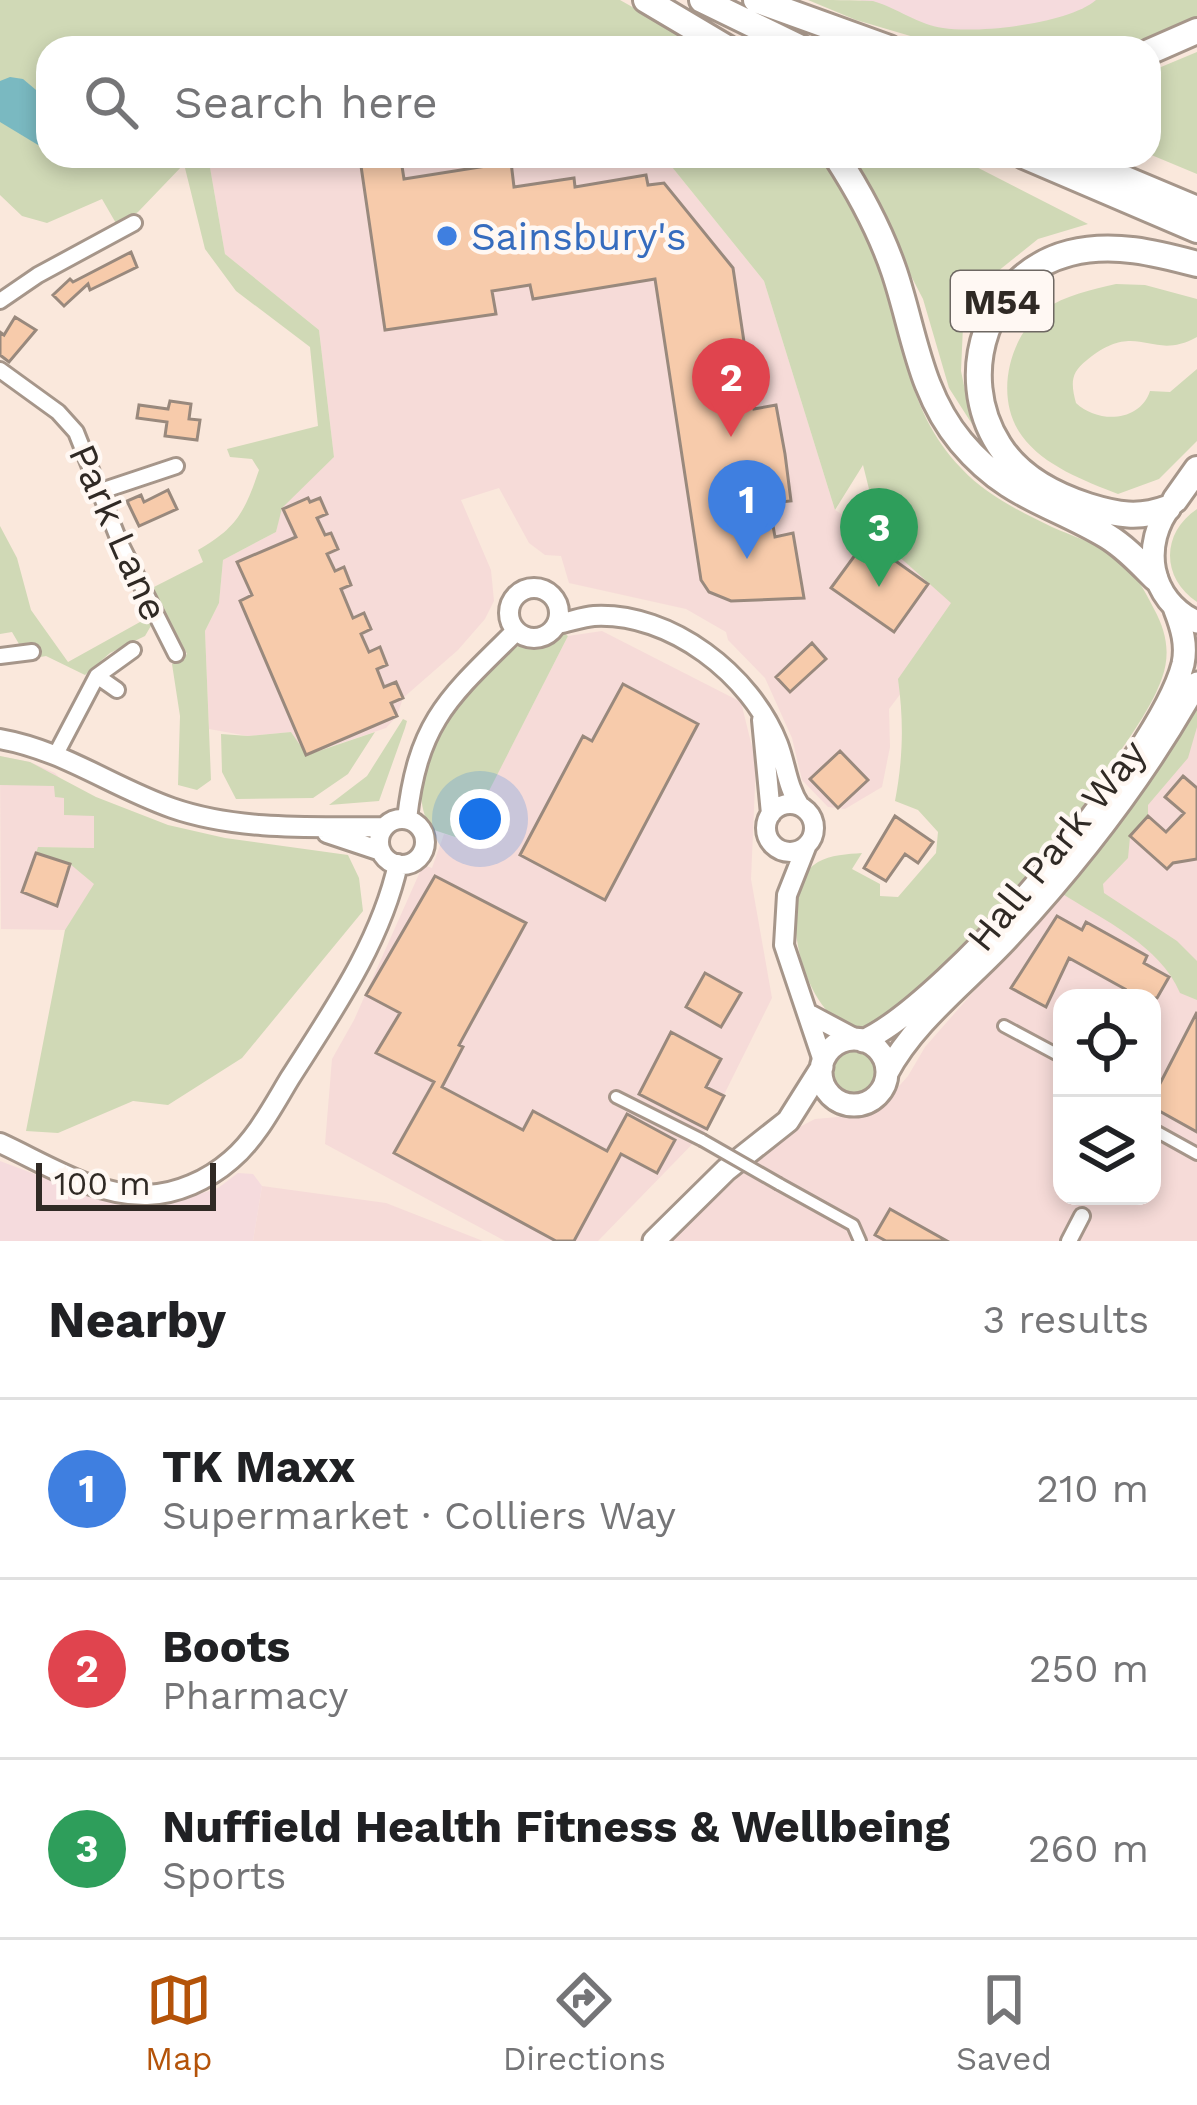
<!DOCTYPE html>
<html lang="en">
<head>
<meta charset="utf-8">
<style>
  body { margin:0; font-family:"Work Sans",sans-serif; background:#f6f6f6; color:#202124 }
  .controls { position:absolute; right:36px; bottom:36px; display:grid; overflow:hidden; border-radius:24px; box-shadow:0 6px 18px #0003 }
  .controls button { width:108px; height:108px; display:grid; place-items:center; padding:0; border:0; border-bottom:3px solid #e0e0e0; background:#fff; color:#202124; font:60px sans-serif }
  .scale { position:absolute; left:36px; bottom:30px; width:180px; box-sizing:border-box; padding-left:12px; border:6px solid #302a25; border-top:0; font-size:33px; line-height:42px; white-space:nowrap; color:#302a25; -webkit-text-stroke:9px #fff8f3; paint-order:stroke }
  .you { position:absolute; left:480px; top:819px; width:42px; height:42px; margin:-30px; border:9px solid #fff; border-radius:50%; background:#1a73e8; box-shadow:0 0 0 18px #1a73e833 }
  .badge { display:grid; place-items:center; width:78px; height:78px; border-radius:50%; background:#b45309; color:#fff; font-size:39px; font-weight:700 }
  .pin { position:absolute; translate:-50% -99px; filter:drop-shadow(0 3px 6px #0008) }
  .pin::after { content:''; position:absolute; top:63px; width:42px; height:36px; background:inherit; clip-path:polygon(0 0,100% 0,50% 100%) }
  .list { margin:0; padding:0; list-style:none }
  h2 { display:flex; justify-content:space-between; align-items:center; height:156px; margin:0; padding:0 48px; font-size:51px }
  h2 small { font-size:39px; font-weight:400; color:#757577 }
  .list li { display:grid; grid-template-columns:78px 1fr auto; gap:36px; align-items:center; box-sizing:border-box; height:180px; padding:0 48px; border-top:3px solid #e0e0e0 }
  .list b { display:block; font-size:45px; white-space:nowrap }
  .list p { margin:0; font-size:39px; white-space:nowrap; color:#757577 }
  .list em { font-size:39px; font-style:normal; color:#757577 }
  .icon { flex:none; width:66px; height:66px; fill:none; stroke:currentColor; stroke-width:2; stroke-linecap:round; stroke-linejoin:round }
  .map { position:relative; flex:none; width:1197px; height:1241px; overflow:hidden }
  .search { position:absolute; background:#fff; box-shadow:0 6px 18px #0003; left:36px; right:36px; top:36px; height:132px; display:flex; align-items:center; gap:30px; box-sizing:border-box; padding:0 42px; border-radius:36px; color:#757577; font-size:45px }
  .sheet { height:696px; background:#fff }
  nav { display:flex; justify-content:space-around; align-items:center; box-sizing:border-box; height:168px; border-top:3px solid #e0e0e0; background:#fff; font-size:33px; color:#757577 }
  nav a { display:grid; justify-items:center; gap:6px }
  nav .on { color:#b45309 }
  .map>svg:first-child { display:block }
  .commercial { fill:#f6dbd8; fill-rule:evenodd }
  .education { fill:#f5dbdd }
  .green { fill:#d0d9b6 }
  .water { fill:#7ab9c1 }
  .building { fill:#f7cbab; stroke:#99897d; stroke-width:3 }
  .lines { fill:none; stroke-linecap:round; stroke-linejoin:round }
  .pedestrian-casing { stroke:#a6968a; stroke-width:16 }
  .minor-casing { stroke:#a6968a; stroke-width:20 }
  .tertiary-casing { stroke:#a6968a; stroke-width:24 }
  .secondary-casing { stroke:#a6968a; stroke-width:27 }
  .primary-casing { stroke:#a6968a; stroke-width:27 }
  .motorway-casing { stroke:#a6968a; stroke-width:30 }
  .pedestrian { stroke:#fff; stroke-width:10 }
  .minor { stroke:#fff; stroke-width:14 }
  .tertiary { stroke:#fff; stroke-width:18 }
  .secondary { stroke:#fff; stroke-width:21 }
  .primary { stroke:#fff; stroke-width:21 }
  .motorway { stroke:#fff; stroke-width:24 }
  .pedestrian-bridge-casing { stroke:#a6968a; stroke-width:16; stroke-linecap:butt }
  .pedestrian-bridge { stroke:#fff; stroke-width:10 }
  .shop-dot { fill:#3f7fe0; stroke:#fff8f3; stroke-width:4.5 }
  .labels { text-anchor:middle; stroke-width:9; stroke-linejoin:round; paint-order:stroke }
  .shield { fill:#fff8f3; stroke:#6e6863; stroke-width:3 }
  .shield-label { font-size:36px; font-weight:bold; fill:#302a25 }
  .shop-label { font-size:39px; fill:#366cbe; stroke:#fff8f3; text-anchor:start }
  .street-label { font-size:39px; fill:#302a25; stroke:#fff8f3 }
</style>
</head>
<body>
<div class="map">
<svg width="1197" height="1241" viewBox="0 0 1197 1241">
  <rect width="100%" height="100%" fill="#fae8dc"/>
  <path class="commercial" d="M208 156H651L672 167 764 281 835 510 973 598 889 709 890 747 882 787 845 809 828 807 802 780 792 738 765 678 728 640 726 632 686 609 569 583 561 556 545 555 529 543 499 488 461 500 491 570 494 601 485 619 458 650 403 698 397 716 386 728 306 755 291 732 248 736 209 729 205 631 219 603 223 560 276 532 281 508 334 457 319 330 225 254Z
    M602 631 741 702 756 763 751 879 772 998 707 1129 598 1241H505L325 1144 332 1059 354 1020 423 865 432 868 444 834 455 837 467 833 568 636Z
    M1197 708V1241H669L784 1135 815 1119 861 1115 883 1104 908 1076 925 1047 1061 892ZM1062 998H1152V1196H1062Z
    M0 756 30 762 55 773 94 815 95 848 39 847 37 852 70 864 95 884 65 930 1 929Z
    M262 1186 386 1203 483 1241H253Z"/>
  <path class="education" d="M860 0H1116L1115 13 942 40Z
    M0 1161 101 1199 140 1208 178 1201 218 1188 238 1173 253 1174 262 1186 253 1241H0Z"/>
  <path class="green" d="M0 0H620L705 48H48V156H208L225 254 319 330 334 457 282 508 276 532 223 560 219 603 205 631 211 780 197 790 178 785 180 716 172 664 187 654 152 588 203 562 198 550C237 528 245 511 259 470L252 459 230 457 227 449 318 426 310 347 236 291 205 249 184 164 138 212 117 225 102 199 47 223 22 216 0 195Z
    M808 0C828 0 854 0 873 1 897 8 919 25 943 28 979 34 1070 23 1096 0H1197V22L1129 48H971L941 45 856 20Z
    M1197 52V174L1149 154V72Z
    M651 156H825C842 184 860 213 872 243 903 320 900 405 961 468 986 495 1019 511 1052 527 1076 538 1104 545 1124 564 1137 576 1146 593 1154 609 1166 631 1171 653 1162 678 1153 704 1133 733 1117 756 1064 839 1003 911 932 978 916 994 892 1023 868 1028 807 1040 768 891 818 862 830 855 848 854 862 853L852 869 880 884V896L898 897 936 853 938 832 918 810 895 801C903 759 904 722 898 679L951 603 867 528 870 493 863 465 835 510 764 281 672 167Z
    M849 156H955L1088 224 1038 239 992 276 963 326 961 371 972 424 949 388 923 299Z
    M1116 284 1145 285 1197 299V337C1150 363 1139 318 1087 360 1070 373 1071 384 1076 403 1098 424 1140 422 1150 391L1170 392 1197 369V441L1159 479 1118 494C1085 481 1044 466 1022 436 994 399 1008 336 1045 309 1064 296 1093 289 1116 284Z
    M1197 509V602C1161 578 1161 533 1197 509Z
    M0 526 17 558 31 610 68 662 149 617 152 624 145 636 110 653 85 675 46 656 35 658 33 642 19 644 12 632 0 634Z
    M562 632 568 636 467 834 455 837 431 829C396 770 461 684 509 651 524 641 545 639 562 632Z
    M1197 708V727L1188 758 1148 805V816L1130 837 1128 858 1103 884 1104 893 1177 941 1197 961V1000L1180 993C1160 945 1103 920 1061 893Z
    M403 719 407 721 405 728 379 801 329 805 367 776Z
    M291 732 307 755 375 732 348 774 313 798 236 799 222 772 221 734 248 736Z
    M0 756 30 762 96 797 168 825 225 838 348 855 359 878 363 911 242 1058 168 1105 133 1101 58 1133 26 1131 65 930 94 884 70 864 36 853 38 847 94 848V816L64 815V798L55 797 54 786 0 785Z
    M830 1072a24 24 0 1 1 48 0a24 24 0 1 1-48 0Z"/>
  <path class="water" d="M10 77 23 79 48 100V151L0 122V81Z"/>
  <path class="building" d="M401 160 404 179 511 162 514 187 574 178 575 187 646 175 648 185 664 183 733 268 754 409 776 405 785 454 791 501 769 503 775 537 793 533 804 598 731 601 709 592 701 580 655 279 533 299 530 285 492 291 496 314 385 330 361 166Z
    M131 252 137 267 90 290 88 284 64 306 53 295 70 279 73 282Z
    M15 317 36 330 9 362 0 355V332L4 335Z
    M170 401 191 404 189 419 200 420 197 440 165 436 167 422 137 418 139 405 168 409Z
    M168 490 177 509 139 526 127 501 141 495 144 502Z
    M308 498 310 502 320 498 327 514 317 518 325 535 331 533 338 549 327 554 335 571 344 567 351 585 341 589 353 618 364 613 371 629 361 634 369 652 380 647 387 665 377 669 384 687 396 682 403 698 391 703 397 716 306 755 240 601 252 595 237 562 296 537 283 509Z
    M866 540 928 584 894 632 831 588Z
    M812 643 826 659 790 692 776 677Z
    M623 684 698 724 605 900 520 855 583 736 592 741Z
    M840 751 868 780 838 808 810 779Z
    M1183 776 1197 788V859L1173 863 1167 869 1130 836 1148 816 1166 832 1184 813 1165 797Z
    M895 816 933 842 918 863 905 854 886 881 864 868Z
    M36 853 70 864 57 906 22 892Z
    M435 876 526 923 459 1045 463 1047 442 1087 523 1130 533 1111 607 1151 627 1114 675 1140 657 1173 621 1154 574 1241H556L394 1153 434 1082 376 1053 400 1013 366 995Z
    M1057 916 1082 930 1086 922 1147 956 1144 963 1169 977 1157 998H1120L1125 989 1069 958 1046 1007 1011 988Z
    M705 973 741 993 721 1027 686 1007Z
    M1197 1012V1132L1154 1108 1152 1099Z
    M671 1032 721 1059 706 1087 724 1096 707 1129 639 1094Z
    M890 1209 947 1241H886L875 1235Z"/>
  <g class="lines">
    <g class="pedestrian-casing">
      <path id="pedestrian" d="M1004 1026 1062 1057
        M616 1097 702 1140
        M1152 1129 1197 1154
        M779 1184 853 1225 860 1241"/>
    </g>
    <g class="minor-casing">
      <path id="minor" d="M0 301 38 275 134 223
        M0 370 58 412 76 432 120 543 176 654
        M101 491 176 466
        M0 656 32 652
        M97 676 117 690
        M56 754 97 676 133 650
        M1069 1241 1082 1216"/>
    </g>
    <g class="tertiary-casing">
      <path id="tertiary" d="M509 613a25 25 0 1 1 50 0a25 25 0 1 1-50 0Z
        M557 624C569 622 582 617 594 616 671 612 751 675 778 744 786 765 787 787 800 806
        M762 720 771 814
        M0 739C63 750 112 787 172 808 238 831 315 827 384 827
        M766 828a24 24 0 1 1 48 0a24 24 0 1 1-48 0Z
        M407 819C418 721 449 697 516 631
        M379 842a23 23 0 1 1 46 0a23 23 0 1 1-46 0Z
        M327 833 381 851
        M806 847 787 895 784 945 823 1061
        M811 1015 856 1039
        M0 1143C46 1164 94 1196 147 1195 177 1194 208 1180 231 1160 256 1139 273 1106 290 1078 332 1012 381 942 398 864"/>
    </g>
    <g class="secondary-casing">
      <path id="secondary" d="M821 1072a33 33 0 1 1 66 0a33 33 0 1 1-66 0Z
        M863 1041C948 1003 1160 755 1183 664 1187 645 1182 628 1175 610
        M887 1073C915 1020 970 980 1010 936 1081 859 1146 775 1197 683
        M654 1241 726 1170 788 1121 822 1067"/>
    </g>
    <g class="primary-casing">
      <path id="primary" d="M1172 504C1140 544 1149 600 1197 622"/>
    </g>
    <g class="motorway-casing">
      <path id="motorway" d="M646 0 727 48
        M702 0 801 48
        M756 0 889 48
        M1149 52 1197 31
        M836 156C860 193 880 230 894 271 914 330 919 392 961 442 1008 498 1050 502 1107 536 1125 547 1140 563 1155 578
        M1024 156 1197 230
        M1071 156 1197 209
        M1175 500 1197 469
        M1168 508C1139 519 1117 515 1088 506 1054 495 1019 477 999 445 954 375 987 274 1070 253 1113 242 1156 253 1197 264"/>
    </g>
    <use href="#pedestrian" class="pedestrian"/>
    <use href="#minor" class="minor"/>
    <use href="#tertiary" class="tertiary"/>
    <use href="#secondary" class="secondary"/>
    <use href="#primary" class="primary"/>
    <use href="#motorway" class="motorway"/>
    <g class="pedestrian-bridge-casing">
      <path id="pedestrian-bridge" d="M702 1140 779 1184"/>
    </g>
    <use href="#pedestrian-bridge" class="pedestrian-bridge"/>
  </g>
  <circle class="shop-dot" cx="447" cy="236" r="12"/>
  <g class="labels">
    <rect class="shield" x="951" y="271" width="102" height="60" rx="9"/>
    <g class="shield-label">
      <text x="1002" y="314">M54</text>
    </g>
    <g class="shop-label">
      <text x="471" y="250">Sainsbury's</text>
    </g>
    <g class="street-label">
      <text transform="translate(119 532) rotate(66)" y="14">Park Lane</text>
      <text transform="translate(1056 845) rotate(-51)" y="14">Hall Park Way</text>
    </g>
  </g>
</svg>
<div class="controls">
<button><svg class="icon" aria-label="locate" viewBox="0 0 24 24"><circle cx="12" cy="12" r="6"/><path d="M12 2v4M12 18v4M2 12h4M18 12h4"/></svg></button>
<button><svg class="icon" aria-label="layers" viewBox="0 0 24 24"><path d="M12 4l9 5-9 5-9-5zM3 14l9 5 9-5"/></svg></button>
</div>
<div class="scale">100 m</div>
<div class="you"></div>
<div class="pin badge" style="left:747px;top:559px;background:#3f7fe0">1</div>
<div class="pin badge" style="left:731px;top:437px;background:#e0444e">2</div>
<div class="pin badge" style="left:879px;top:587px;background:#2e9e5b">3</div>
<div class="search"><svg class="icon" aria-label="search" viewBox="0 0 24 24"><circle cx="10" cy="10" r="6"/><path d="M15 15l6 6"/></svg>Search here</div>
</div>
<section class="sheet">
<h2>Nearby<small>3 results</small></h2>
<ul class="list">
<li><span class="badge" style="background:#3f7fe0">1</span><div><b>TK Maxx</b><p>Supermarket · Colliers Way</p></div><em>210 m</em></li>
<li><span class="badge" style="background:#e0444e">2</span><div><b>Boots</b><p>Pharmacy</p></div><em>250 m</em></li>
<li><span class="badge" style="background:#2e9e5b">3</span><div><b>Nuffield Health Fitness &amp; Wellbeing</b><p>Sports</p></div><em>260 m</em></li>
</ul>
</section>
<nav>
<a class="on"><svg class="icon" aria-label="map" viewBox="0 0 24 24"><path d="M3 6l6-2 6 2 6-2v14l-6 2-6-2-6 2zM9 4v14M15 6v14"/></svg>Map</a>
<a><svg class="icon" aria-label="directions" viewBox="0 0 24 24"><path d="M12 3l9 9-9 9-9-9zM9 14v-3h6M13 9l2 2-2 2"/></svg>Directions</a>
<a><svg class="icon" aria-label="saved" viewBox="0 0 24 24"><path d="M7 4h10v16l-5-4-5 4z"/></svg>Saved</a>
</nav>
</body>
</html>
